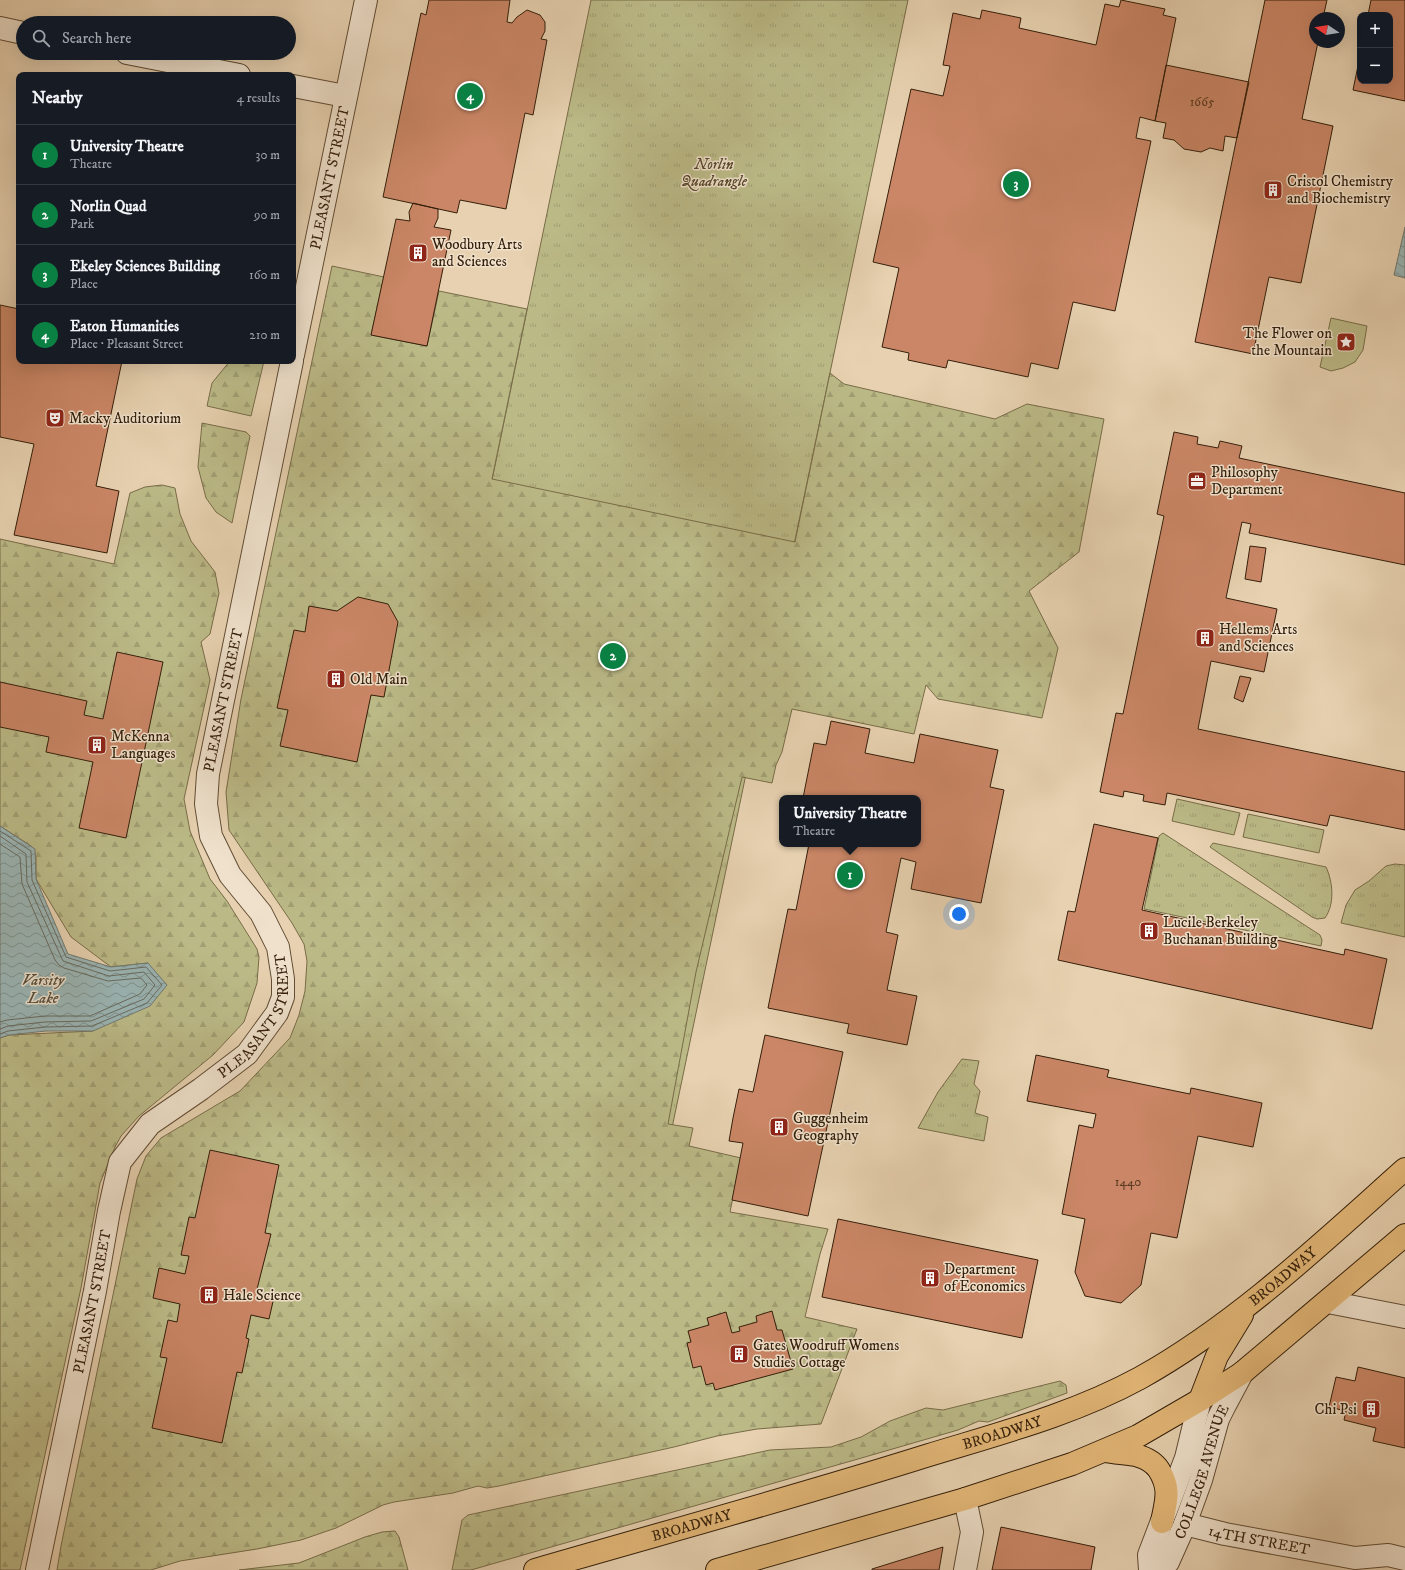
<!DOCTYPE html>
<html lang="en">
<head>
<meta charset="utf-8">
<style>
  body { margin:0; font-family:"IM FELL DW Pica",serif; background:#242831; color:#f1f3f6 }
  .controls { position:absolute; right:12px; top:12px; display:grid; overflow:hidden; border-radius:8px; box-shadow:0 4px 16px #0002 }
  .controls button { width:36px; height:36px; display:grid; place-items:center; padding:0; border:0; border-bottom:1px solid #363941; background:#171b24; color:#f1f3f6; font:20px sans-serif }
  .compass { position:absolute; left:1309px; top:12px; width:36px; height:36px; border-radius:50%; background:#171b24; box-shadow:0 4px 16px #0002; rotate:282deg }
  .you { position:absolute; left:959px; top:914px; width:14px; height:14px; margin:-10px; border:3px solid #fff; border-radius:50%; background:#1a73e8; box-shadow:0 0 0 6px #1a73e833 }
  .badge { display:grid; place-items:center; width:26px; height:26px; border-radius:50%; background:#0b8043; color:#fff; font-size:13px; font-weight:700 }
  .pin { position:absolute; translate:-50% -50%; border:2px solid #fff; box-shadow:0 1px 4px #0006 }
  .popup { position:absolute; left:779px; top:795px; width:142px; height:52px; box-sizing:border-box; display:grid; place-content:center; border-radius:8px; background:#171b24; filter:drop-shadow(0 1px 3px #0005); font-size:13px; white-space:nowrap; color:#9ea1a6 }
  .popup b { font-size:15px; color:#f1f3f6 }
  .popup::after { content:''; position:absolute; left:50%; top:100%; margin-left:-8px; border:8px solid transparent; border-top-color:#171b24 }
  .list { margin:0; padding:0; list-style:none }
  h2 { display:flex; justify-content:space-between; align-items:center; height:52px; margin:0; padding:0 16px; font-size:17px }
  h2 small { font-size:13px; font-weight:400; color:#9ea1a6 }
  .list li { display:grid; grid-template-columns:26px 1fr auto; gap:12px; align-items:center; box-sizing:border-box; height:60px; padding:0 16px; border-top:1px solid #363941 }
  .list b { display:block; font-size:15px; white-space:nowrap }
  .list p { margin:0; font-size:13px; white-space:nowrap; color:#9ea1a6 }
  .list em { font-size:13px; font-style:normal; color:#9ea1a6 }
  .icon { flex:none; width:22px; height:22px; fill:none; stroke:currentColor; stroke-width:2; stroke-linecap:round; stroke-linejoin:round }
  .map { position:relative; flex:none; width:1405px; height:1570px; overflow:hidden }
  .search { position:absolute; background:#171b24; box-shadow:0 4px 16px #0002; left:16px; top:16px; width:280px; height:44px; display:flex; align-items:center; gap:10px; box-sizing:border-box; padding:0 14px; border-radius:22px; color:#9ea1a6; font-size:15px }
  .panel { position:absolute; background:#171b24; box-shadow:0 4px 16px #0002; left:16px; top:72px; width:280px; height:292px; border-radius:8px }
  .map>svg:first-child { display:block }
  .grass { fill:url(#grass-tufts); stroke:#786c48 }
  .forest { fill:url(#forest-firs); stroke:#786c48 }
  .garden { fill:#bbba87; stroke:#786c48 }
  .water { fill:url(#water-waves); stroke:#717971 }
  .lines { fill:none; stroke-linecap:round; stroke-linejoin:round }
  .shore { stroke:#676a60; stroke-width:1 }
  .building { fill:#ca8666; stroke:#341f0a }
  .minor-casing { stroke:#614c34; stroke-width:24 }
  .major-casing { stroke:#341f0a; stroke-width:24 }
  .minor { stroke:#efe1cc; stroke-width:22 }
  .major { stroke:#e4b878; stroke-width:22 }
  .labels { text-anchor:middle; stroke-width:3; stroke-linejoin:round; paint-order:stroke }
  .number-label { font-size:13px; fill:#5a3921 }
  .park-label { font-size:15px; font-style:italic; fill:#564629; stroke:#efe1cc }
  .street-label { font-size:15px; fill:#341f0a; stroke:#efe1cc }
  .poi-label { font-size:15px; fill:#341f0a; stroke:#efe1cc; text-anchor:start }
  .water-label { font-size:16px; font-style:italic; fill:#534c3d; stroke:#efe1cc }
</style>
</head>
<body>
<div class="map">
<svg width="1405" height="1570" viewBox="0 0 1405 1570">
  <defs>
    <pattern id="grass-tufts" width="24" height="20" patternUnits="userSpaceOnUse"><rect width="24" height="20" fill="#bbba87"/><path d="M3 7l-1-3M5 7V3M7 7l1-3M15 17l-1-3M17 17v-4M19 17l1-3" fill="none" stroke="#a19f73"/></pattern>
    <pattern id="forest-firs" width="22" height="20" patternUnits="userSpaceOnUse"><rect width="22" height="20" fill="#bbba87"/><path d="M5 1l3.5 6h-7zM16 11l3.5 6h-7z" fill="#a19f73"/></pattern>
    <pattern id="water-waves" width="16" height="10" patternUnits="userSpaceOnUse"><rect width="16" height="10" fill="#9ab5b5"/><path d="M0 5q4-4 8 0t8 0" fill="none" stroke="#7e9391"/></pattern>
  </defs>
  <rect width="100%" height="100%" fill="#e7d1b0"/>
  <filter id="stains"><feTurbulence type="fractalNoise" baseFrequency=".005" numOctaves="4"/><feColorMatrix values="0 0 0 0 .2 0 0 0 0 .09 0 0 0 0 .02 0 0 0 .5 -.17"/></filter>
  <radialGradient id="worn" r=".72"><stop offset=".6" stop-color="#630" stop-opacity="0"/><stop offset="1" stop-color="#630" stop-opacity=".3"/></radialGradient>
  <path class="grass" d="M591 0H908L632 1319 492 480Z
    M1177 799 1240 813 1234 835 1172 821Z
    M1248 814 1324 830 1319 853 1243 837Z
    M1163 833 1320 935 1322 940 1321 946 1144 909 1159 836Z
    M1213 843 1326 867C1333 882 1335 904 1325 918L1317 919 1312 917 1210 847Z
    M1395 864 1405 865V937L1341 923 1346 905 1355 890 1369 881 1386 866Z
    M962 1059 979 1061 974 1084 980 1091 975 1113 988 1117 984 1141 918 1128 938 1092Z"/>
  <path class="forest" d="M332 266 384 277 371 335 427 346 439 291 527 309 492 479 795 542 830 373 844 384 995 419 1027 404 1104 419 1079 552 1029 591 1058 648 1042 718 938 699 926 685 914 734 792 709 782 752 776 765 772 783 742 777 696 972 668 1124 693 1128 689 1146 741 1158 730 1212 828 1229 820 1254 805 1317 857 1329 821 1424 757 1429 717 1436 674 1447 499 1486 487 1488 478 1486 453 1493 394 1502 383 1505 336 1528 301 1540 257 1549 180 1561 151 1570H57L61 1546 137 1179 146 1156 161 1138 240 1091 290 1038 299 1015 305 991 307 961 304 944 292 923 229 830 226 792 241 699Z
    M230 361H264L251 416 207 406 212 383Z
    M202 423 246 432 250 436 232 523 216 512 206 498 198 467Z
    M162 485 175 488 180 514 191 541 215 572 219 593 210 634 201 642 210 680 184 799 190 831 210 879 227 901 257 949 259 957 257 983 244 1022 213 1055 139 1116 121 1136 115 1147 100 1183 81 1288 20 1570H0V1038L9 1035 93 1031 148 963 111 967 71 937 36 879V857L31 846 0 826V539L114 564 130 493 145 487Z
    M1060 1381 1066 1385 1067 1393 988 1422 979 1421 958 1430 858 1459 471 1570H452L462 1520 468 1515 770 1450 831 1447 861 1437 890 1421 926 1408 943 1410Z
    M395 1531 399 1537 408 1570H239L299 1563 365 1537 382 1532Z"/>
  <path class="garden" d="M1331 318 1367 326 1363 350 1355 362 1343 368 1331 371 1320 367Z"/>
  <path class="water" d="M1405 227V278L1394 275Z
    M0 826 35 849 36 879 68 954 111 967 148 963 167 985 150 1006 93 1031H46L9 1035 0 1038Z"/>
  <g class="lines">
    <path class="shore" d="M0 831 31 851 32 880 66 957 110 971 146 967 162 985 147 1003 92 1026 45 1027 8 1031 0 1034
      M0 836 26 854 27 882 63 961 109 976 144 972 155 985 144 999 91 1021 45 1022 8 1026 0 1029
      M0 844 20 857 22 884 55 960 59 965 64 968 108 981 141 978 147 985 140 994 90 1016H45L7 1020 0 1022"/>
  </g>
  <path class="building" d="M429 0H510L507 22 512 23 517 17 527 10 540 15 545 22V31L541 39 547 40 533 115 525 113 506 209 460 200 457 213 383 197 421 13 426 15Z
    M1121 0 1165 9 1163 15 1176 18 1155 121 1140 117 1136 138 1151 141 1115 311 1073 302 1058 369 1031 363 1028 377 948 360 946 368 908 360 909 353 882 347 899 268 873 262 911 89 943 96 950 66 943 65 953 13 980 19 982 10 1021 18 1019 28 1096 45 1105 4 1119 7Z
    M1265 0H1327L1323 18H1315V42H1318L1302 119 1333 126 1301 283 1269 277 1253 354 1195 342Z
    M1371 0H1405V101L1353 90 1360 56V81H1390V15H1368Z
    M1166 65 1249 82 1237 138 1225 136 1223 151 1210 148 1201 152 1184 149 1174 140 1163 138 1166 123 1155 121Z
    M413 203 438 209V218L434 227 451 230 427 346 371 335 396 219 410 221 409 212Z
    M0 305 19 309V361H122L96 486 119 491 107 553 14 535 34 444 0 437Z
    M1174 432 1198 437 1197 444 1218 448 1220 441 1242 446 1239 458 1405 493V565L1249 533 1251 524 1242 522 1226 598 1277 609 1264 672 1211 661 1198 729 1405 772V830L1330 815 1327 826 1167 793 1165 805 1143 801 1144 795 1124 791 1123 797 1100 792 1116 713 1123 714 1164 516 1157 514Z
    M1250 546 1266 548 1261 582 1245 579Z
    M358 597 388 604 398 622 384 697 371 695 357 762 280 746 288 710 277 708 294 630 305 632 309 606 337 611Z
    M117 652 163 662 126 838 79 828 93 762 46 752 49 737 0 727V682L87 701 84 715 103 719Z
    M1240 676 1251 678 1243 702 1234 698Z
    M831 721 870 729 865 753 914 763 920 734 998 750 990 787 1004 790 981 903 911 889 916 862 901 858 886 932 898 935 887 990 917 996 907 1045 847 1033 849 1024 768 1008 788 909 796 910 809 844H918V798H803L814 743 826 745Z
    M1094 824 1158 838 1142 910 1344 955 1345 949 1387 959 1372 1029 1058 960 1068 911 1075 912Z
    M765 1035 843 1052 808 1216 732 1200 743 1143 729 1141 733 1118 739 1089 753 1092Z
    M1036 1055 1109 1070 1107 1077 1190 1094 1191 1088 1262 1103 1253 1147 1198 1136 1177 1238 1151 1233 1141 1285 1121 1303 1085 1296 1075 1272 1085 1219 1062 1214 1079 1125 1093 1128 1096 1114 1027 1101Z
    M210 1150 279 1165 265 1233 271 1234 256 1293 274 1297 269 1319 251 1315 246 1338 249 1339 242 1373 237 1372 222 1443 152 1428 167 1358 160 1357 168 1320 177 1322 180 1304 153 1298 159 1268 185 1274 189 1256 181 1255 189 1217 195 1218Z
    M838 1219 1038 1260 1022 1338 822 1297Z
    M772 1311 777 1330H782L793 1369 715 1390 713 1383 706 1385 701 1366 693 1368 687 1343 691 1342 688 1331 709 1325 707 1318 726 1312 732 1333 740 1331 739 1327 757 1322 756 1316Z
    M1358 1367 1405 1378V1448L1373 1441 1376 1428 1344 1420 1346 1411 1329 1407 1336 1377 1355 1381Z
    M1001 1527 1095 1547 1091 1570H992Z
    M943 1547 939 1570H872V1569Z"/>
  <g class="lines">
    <g class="minor-casing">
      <g id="minor">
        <path d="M0 28 23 33"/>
        <path d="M127 53 239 75"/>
        <path d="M293 86 345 96"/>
        <path id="s1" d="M293 355 366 0"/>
        <path d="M1328 1302 1405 1317"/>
        <path d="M965 1499 972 1532 965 1570"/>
        <path id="s2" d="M1185 1524 1225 1534 1355 1558 1388 1555 1405 1559"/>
        <path id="s3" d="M37 1570 95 1291 109 1211 120 1162 150 1124 201 1089 247 1054 277 1013 283 997V979L278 947 261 913 230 875 211 836 206 804 208 774 292 361"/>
        <path d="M1150 1570 1149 1555 1186 1458 1200 1400"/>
        <path id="s4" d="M1161 1570 1168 1562 1185 1524 1201 1480 1218 1419 1225 1405 1242 1373"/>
      </g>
    </g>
    <g class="major-casing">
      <g id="major">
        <path d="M1200 1400 1217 1356 1242 1315"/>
        <path d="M1105 1451C1115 1453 1126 1453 1136 1455 1146 1458 1154 1462 1159 1470 1171 1489 1166 1501 1162 1522"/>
        <path id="s5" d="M535 1570C666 1532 799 1496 929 1455 1001 1433 1074 1414 1140 1378 1237 1324 1322 1243 1405 1169"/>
        <path d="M717 1570 965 1499 1072 1464 1138 1436 1200 1400 1242 1373 1405 1235"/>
      </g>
    </g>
    <use href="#minor" class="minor"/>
    <use href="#major" class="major"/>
  </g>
  <defs>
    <g id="building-square" transform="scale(1)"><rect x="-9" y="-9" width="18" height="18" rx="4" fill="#8f2418" stroke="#efe1cc"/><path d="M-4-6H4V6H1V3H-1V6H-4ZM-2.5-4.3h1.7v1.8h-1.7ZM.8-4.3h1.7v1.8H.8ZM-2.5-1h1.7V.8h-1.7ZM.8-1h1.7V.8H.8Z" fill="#fff"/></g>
    <g id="sight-square" transform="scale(1)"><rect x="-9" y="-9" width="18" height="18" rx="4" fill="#8f2418" stroke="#efe1cc"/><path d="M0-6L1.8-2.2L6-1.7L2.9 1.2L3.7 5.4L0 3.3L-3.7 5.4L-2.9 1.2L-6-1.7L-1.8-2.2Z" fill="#fff"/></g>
    <g id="theatre-square" transform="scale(1)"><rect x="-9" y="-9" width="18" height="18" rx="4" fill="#8f2418" stroke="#efe1cc"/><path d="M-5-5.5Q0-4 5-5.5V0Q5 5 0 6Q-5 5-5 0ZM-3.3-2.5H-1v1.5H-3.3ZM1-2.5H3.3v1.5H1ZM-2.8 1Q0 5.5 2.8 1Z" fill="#fff"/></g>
    <g id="office-square" transform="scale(1)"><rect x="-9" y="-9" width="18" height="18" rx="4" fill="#8f2418" stroke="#efe1cc"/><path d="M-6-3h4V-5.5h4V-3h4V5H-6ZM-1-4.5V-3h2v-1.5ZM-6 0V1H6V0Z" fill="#fff"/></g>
  </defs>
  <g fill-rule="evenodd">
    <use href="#building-square" x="1273" y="190"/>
    <use href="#building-square" x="418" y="253"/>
    <use href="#sight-square" x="1346" y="342"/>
    <use href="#theatre-square" x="55" y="418"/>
    <use href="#office-square" x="1197" y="481"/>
    <use href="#building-square" x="1205" y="638"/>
    <use href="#building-square" x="336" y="679"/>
    <use href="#building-square" x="97" y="745"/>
    <use href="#building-square" x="1149" y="931"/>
    <use href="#building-square" x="779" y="1127"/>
    <use href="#building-square" x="930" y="1278"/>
    <use href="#building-square" x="209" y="1295"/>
    <use href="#building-square" x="739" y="1354"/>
    <use href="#building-square" x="1371" y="1409"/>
  </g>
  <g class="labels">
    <g class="number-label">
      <text x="1202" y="106">1665</text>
      <text x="1128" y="1186">1440</text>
    </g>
    <g class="park-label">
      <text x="714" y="169">Norlin<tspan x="714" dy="17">Quadrangle</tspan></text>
    </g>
    <g class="street-label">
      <text dy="5" stroke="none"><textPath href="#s1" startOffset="181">PLEASANT STREET</textPath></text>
      <text dy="5" stroke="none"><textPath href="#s3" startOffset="971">PLEASANT STREET</textPath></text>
      <text dy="5" stroke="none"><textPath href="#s3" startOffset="623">PLEASANT STREET</textPath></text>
      <text dy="5" stroke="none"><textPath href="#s5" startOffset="811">BROADWAY</textPath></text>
      <text dy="5" stroke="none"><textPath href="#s3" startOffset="274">PLEASANT STREET</textPath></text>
      <text dy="5" stroke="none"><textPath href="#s5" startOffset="487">BROADWAY</textPath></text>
      <text dy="5" stroke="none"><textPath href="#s4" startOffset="107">COLLEGE AVENUE</textPath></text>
      <text dy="5" stroke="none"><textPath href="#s5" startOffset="163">BROADWAY</textPath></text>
      <text dy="5" stroke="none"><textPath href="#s2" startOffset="76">14TH STREET</textPath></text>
    </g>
    <g class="poi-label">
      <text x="1287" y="186">Cristol Chemistry<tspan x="1287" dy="17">and Biochemistry</tspan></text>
      <text x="432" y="249">Woodbury Arts<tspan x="432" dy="17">and Sciences</tspan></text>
      <text x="1332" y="338" text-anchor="end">The Flower on<tspan x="1332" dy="17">the Mountain</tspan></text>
      <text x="69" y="423">Macky Auditorium</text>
      <text x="1211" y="477">Philosophy<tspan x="1211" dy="17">Department</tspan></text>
      <text x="1219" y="634">Hellems Arts<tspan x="1219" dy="17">and Sciences</tspan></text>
      <text x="350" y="684">Old Main</text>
      <text x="111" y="741">McKenna<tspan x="111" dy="17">Languages</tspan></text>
      <text x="1163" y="927">Lucile Berkeley<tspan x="1163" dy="17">Buchanan Building</tspan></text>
      <text x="793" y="1123">Guggenheim<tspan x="793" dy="17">Geography</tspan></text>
      <text x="944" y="1274">Department<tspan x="944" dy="17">of Economics</tspan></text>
      <text x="223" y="1300">Hale Science</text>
      <text x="753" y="1350">Gates Woodruff Womens<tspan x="753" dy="17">Studies Cottage</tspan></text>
      <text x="1357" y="1414" text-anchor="end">Chi Psi</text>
    </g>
    <g class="water-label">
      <text x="43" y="985">Varsity<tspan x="43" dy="18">Lake</tspan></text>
    </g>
  </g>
  <rect width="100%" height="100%" filter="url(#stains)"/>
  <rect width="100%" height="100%" fill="url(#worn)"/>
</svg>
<div class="controls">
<button>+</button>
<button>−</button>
</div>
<svg class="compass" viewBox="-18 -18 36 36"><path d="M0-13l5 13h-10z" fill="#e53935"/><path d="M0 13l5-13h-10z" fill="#9ea1a6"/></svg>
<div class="you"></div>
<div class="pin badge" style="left:850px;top:875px">1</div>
<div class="popup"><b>University Theatre</b>Theatre</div>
<div class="pin badge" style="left:613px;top:656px">2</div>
<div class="pin badge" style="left:1016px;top:184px">3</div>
<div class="pin badge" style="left:470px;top:96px">4</div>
<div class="search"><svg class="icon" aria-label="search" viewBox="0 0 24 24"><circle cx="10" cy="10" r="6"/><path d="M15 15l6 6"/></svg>Search here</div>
<section class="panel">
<h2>Nearby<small>4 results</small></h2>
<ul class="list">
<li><span class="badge">1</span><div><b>University Theatre</b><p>Theatre</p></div><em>30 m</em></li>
<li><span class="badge">2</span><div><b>Norlin Quad</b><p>Park</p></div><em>90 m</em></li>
<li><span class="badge">3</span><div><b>Ekeley Sciences Building</b><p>Place</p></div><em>160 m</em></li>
<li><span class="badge">4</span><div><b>Eaton Humanities</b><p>Place · Pleasant Street</p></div><em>210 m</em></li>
</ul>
</section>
</div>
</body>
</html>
